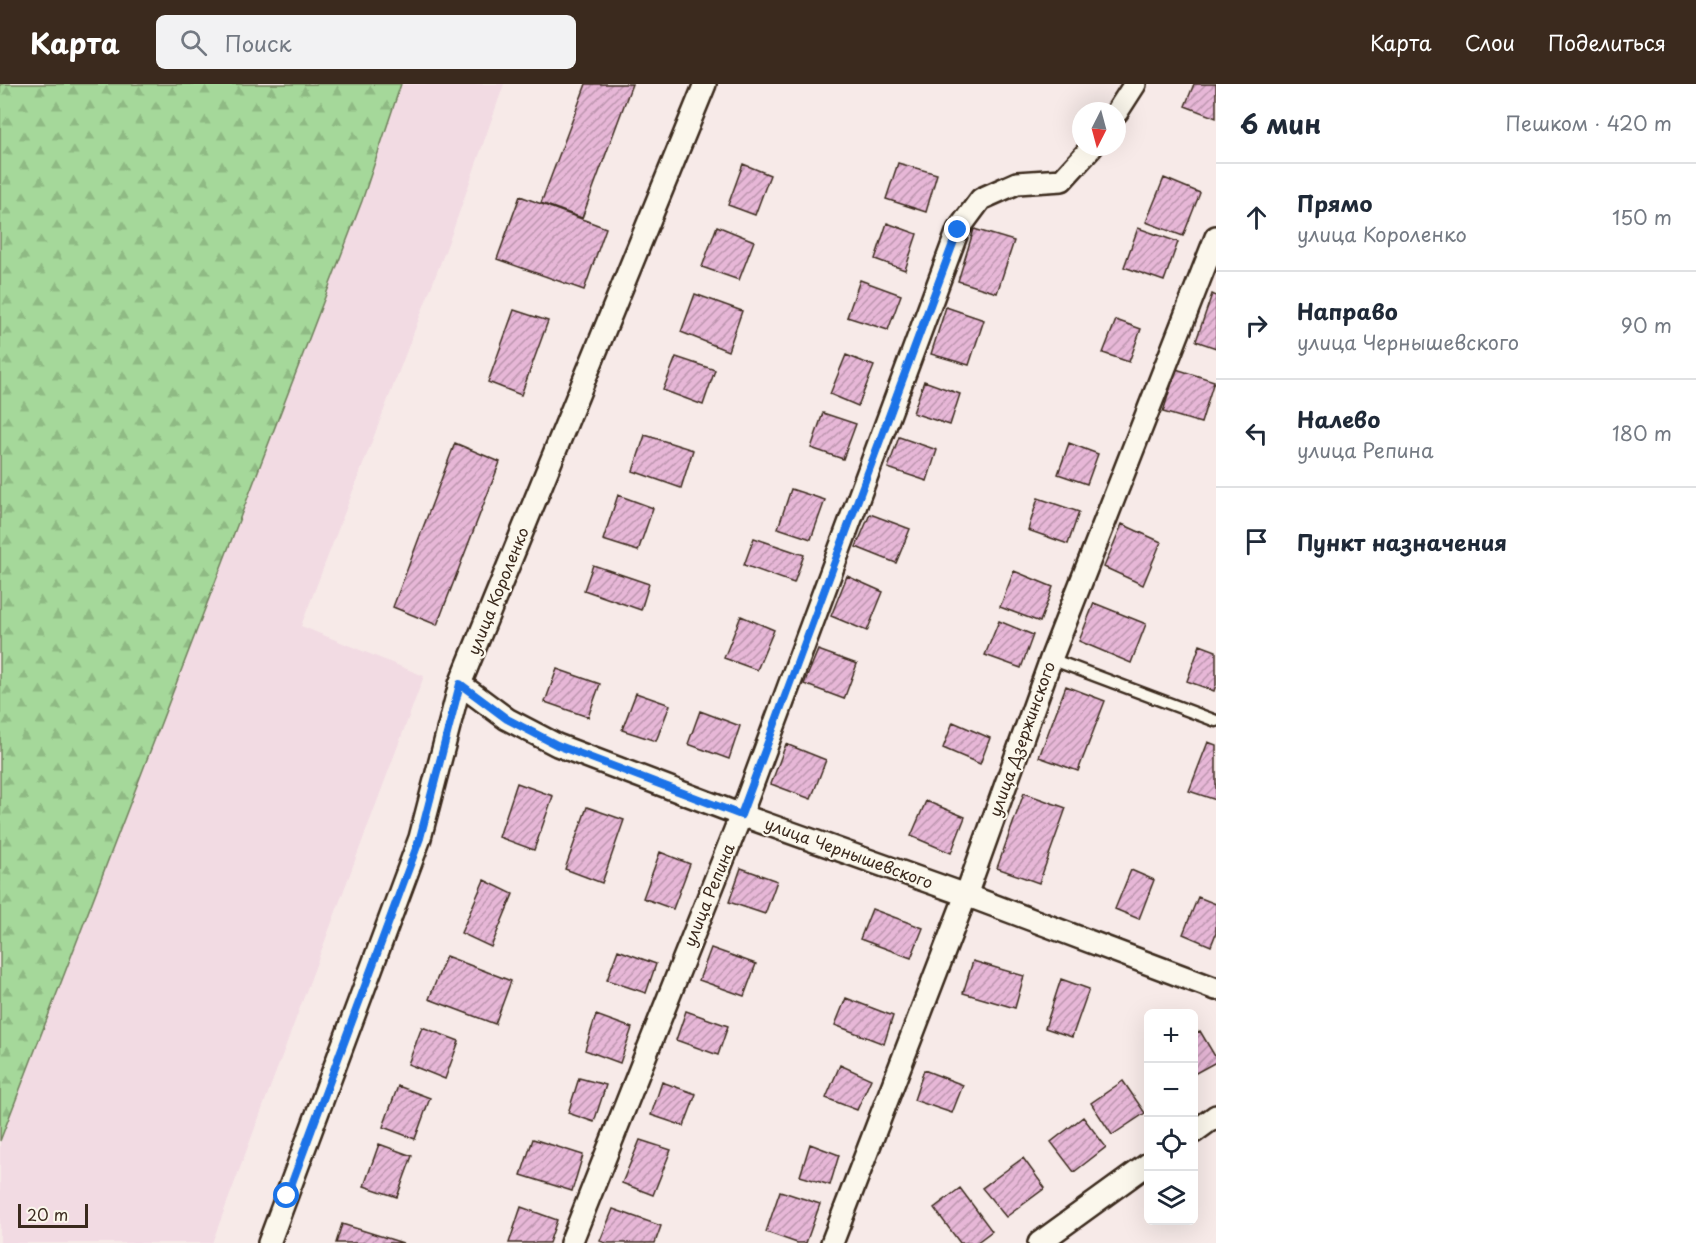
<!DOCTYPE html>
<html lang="ru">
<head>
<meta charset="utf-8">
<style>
  body { margin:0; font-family:"Playpen Sans",sans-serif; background:#f2f2f3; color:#1f2937 }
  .controls { position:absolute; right:18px; bottom:18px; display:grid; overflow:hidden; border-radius:9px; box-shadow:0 6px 24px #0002 }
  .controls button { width:54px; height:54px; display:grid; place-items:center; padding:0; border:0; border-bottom:2px solid #e0e1e3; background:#fff; color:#1f2937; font:30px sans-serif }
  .compass { position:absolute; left:1072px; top:18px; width:54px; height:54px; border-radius:50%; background:#fff; box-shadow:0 6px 24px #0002; rotate:186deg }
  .scale { position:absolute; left:18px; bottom:15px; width:70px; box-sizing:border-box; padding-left:6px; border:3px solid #3b2a1e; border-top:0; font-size:16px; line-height:21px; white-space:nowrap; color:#3b2a1e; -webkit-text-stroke:4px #fbf7ec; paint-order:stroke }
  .stop { position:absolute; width:18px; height:18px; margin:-14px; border:4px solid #1a73e8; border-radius:50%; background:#fff }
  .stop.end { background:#1a73e8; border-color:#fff; box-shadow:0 2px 6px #0008 }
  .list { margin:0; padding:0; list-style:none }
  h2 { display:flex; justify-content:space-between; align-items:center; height:78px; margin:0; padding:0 24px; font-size:26px }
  h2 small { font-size:20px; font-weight:400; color:#747a83 }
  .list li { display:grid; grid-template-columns:39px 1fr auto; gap:18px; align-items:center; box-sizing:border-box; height:108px; padding:0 24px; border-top:2px solid #e0e1e3 }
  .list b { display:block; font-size:22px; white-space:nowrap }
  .list p { margin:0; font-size:20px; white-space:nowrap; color:#747a83 }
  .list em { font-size:20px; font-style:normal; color:#747a83 }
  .icon { flex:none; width:33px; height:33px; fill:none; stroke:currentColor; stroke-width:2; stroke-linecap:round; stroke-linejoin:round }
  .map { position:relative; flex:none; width:1216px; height:1159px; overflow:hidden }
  header { display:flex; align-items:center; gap:36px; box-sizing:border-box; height:84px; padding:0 30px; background:#3b2a1e; color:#fff }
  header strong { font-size:28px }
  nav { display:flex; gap:33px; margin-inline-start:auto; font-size:21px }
  .search { width:420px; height:54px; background:#f2f2f3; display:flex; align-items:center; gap:15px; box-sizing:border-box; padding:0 21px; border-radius:9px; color:#747a83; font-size:22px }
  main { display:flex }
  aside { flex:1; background:#fff }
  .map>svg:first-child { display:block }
  .built { fill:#f2dbe3 }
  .forest { fill:url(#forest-firs); stroke:#70815c; stroke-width:1.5 }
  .building { fill:url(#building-hatch); stroke:#3b2a1e; stroke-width:1.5 }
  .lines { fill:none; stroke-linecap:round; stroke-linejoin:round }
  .lane-casing { stroke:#3b2a1e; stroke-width:15 }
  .street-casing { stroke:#3b2a1e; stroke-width:26 }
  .lane { stroke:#fbf7ec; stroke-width:10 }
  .street { stroke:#fbf7ec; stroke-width:21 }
  .route { stroke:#1a73e8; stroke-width:8 }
  .labels { text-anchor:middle; stroke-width:4.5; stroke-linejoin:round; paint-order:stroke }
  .street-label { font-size:16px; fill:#3b2a1e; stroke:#fbf7ec }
</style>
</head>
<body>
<header>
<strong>Карта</strong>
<div class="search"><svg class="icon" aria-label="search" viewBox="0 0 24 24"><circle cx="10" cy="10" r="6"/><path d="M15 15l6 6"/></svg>Поиск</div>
<nav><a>Карта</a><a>Слои</a><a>Поделиться</a></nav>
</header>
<main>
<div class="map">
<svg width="1216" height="1159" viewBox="0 0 1216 1159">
  <defs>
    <pattern id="forest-firs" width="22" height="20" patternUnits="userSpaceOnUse" patternTransform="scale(1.5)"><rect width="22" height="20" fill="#a5d89a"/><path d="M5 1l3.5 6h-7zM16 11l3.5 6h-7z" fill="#8fba84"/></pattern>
    <pattern id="building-hatch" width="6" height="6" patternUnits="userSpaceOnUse" patternTransform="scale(1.5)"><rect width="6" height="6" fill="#e7b7d7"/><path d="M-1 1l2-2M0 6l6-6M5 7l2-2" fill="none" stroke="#bc95ae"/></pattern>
  </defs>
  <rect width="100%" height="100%" fill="#f7eae8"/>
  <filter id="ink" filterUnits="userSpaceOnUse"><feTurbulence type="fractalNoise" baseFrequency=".0167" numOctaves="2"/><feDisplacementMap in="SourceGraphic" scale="12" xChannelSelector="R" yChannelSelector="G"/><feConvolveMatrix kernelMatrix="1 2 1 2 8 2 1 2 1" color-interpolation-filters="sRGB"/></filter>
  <g filter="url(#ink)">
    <path class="built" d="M400 0H504L452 149 301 542 424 592 212 1159H0V1057L362 117Z"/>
    <path class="forest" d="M0 0H401L362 117 0 1057Z"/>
    <path class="building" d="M586 0H632L582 134 541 119Z
      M1194 0H1216V34L1185 22Z
      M898 79 937 90 926 128 886 115Z
      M743 80 770 91 755 131 728 121Z
      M1164 94 1200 109 1183 152 1146 138Z
      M520 112 606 144 584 206 497 175Z
      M887 139 917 150 905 186 875 175Z
      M717 142 754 157 739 196 702 183Z
      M1138 144 1178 158 1164 197 1124 183Z
      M974 145 1014 157 997 209 958 197Z
      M860 196 901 211 888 246 847 233Z
      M695 210 742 227 728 267 681 248Z
      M1212 210 1216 212V264L1196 257Z
      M946 223 984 236 969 281 931 270Z
      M514 226 548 237 521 311 488 298Z
      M1116 236 1141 245 1129 278 1103 269Z
      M846 271 874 282 858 322 830 310Z
      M676 273 715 286 703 321 663 306Z
      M1176 285 1214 297 1201 339 1163 328Z
      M924 297 960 310 950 341 913 329Z
      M823 329 856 340 843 375 811 364Z
      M645 351 693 366 681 404 633 387Z
      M899 353 937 366 927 397 888 384Z
      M455 359 500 378 437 541 393 523Z
      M1069 359 1098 370 1087 400 1058 390Z
      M791 405 825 416 811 455 778 444Z
      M618 411 653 424 638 467 603 456Z
      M1038 414 1079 428 1068 460 1028 446Z
      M870 430 910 445 896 479 856 463Z
      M1122 440 1161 458 1143 501 1104 483Z
      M754 454 804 471 794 499 744 481Z
      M593 481 649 500 641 526 584 506Z
      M1014 487 1053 503 1040 538 1000 523Z
      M847 492 883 508 867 547 831 532Z
      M1094 519 1146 540 1131 579 1079 557Z
      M741 532 774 546 757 586 724 574Z
      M999 537 1033 551 1021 584 985 571Z
      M1200 561 1216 567V601L1214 607 1187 597Z
      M818 566 857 580 844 615 804 600Z
      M557 585 600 600 588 633 545 618Z
      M1066 602 1105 617 1078 687 1039 673Z
      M636 609 670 621 656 657 622 646Z
      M700 627 740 642 729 675 688 660Z
      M953 638 990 654 980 680 943 664Z
      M1208 658 1216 661V716L1189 707Z
      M786 660 826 676 811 715 771 700Z
      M517 699 553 712 534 766 499 753Z
      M1024 709 1066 724 1039 799 997 784Z
      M926 717 965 733 951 769 911 752Z
      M587 723 624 736 602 799 565 785Z
      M660 768 690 780 673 825 643 814Z
      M741 784 777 797 765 830 729 818Z
      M1131 786 1154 796 1139 835 1115 825Z
      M484 796 513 810 491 863 461 849Z
      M1198 813 1216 820V849L1211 862 1183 850Z
      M872 825 923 844 911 874 860 855Z
      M711 864 756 880 744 912 699 896Z
      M618 866 656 880 646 909 607 896Z
      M446 872 511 897 495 940 429 915Z
      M973 877 1024 892 1015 924 963 909Z
      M1061 895 1089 905 1072 953 1045 944Z
      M846 914 893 932 884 960 835 941Z
      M686 927 728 942 718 971 676 956Z
      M596 931 632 944 620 979 585 966Z
      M422 943 459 957 445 995 408 980Z
      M1200 947 1216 974V978L1194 990V950Z
      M840 981 871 995 857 1026 826 1014Z
      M924 986 963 1001 952 1029 914 1016Z
      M579 994 606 1001 594 1038 568 1029Z
      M1123 997 1145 1029 1112 1051 1091 1019Z
      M662 998 696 1010 684 1042 651 1031Z
      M398 1002 430 1014 415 1055 383 1043Z
      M1083 1033 1106 1063 1074 1088 1051 1058Z
      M533 1055 583 1071 572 1107 521 1091Z
      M640 1056 671 1066 653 1111 622 1099Z
      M379 1060 412 1072 397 1113 364 1102Z
      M810 1060 839 1071 830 1101 800 1092Z
      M1023 1074 1045 1104 1006 1133 982 1104Z
      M960 1104 992 1147 976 1159H960L934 1124Z
      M780 1107 820 1120 806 1159H797L766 1148Z
      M521 1123 557 1136 549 1159H509Z
      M613 1125 661 1142 655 1159H606L600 1157Z
      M342 1140 403 1159H336Z"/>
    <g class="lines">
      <g class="lane-casing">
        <path id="lane" d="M1051 575 1216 637"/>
      </g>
      <g class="street-casing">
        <path id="street" d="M1117 28 1135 0
          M460 600 507 635 557 661 741 731 966 811 1216 905
          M1194 1048 1216 1032
          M269 1159 420 754 460 600 705 0
          M571 1159 741 731 958 146 981 115 1017 99 1062 96 1092 63
          M832 1159 966 811 1051 575 1216 153
          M1039 1159 1148 1080"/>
      </g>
      <use href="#lane" class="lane"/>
      <use href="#street" class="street"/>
    </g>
  </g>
  <g class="lines" filter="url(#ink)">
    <path class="route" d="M287 1112 420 754 460 600 507 635 557 661 741 731 958 146"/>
  </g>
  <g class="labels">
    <g class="street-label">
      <text transform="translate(498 507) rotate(-68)" y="6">улица Короленко</text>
      <text transform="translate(1022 655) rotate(-70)" y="6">улица Дзержинского</text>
      <text transform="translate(849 769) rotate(20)" y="6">улица Чернышевского</text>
      <text transform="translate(709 811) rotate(-68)" y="6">улица Репина</text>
    </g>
  </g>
</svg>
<div class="controls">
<button>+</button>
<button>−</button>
<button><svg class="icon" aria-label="locate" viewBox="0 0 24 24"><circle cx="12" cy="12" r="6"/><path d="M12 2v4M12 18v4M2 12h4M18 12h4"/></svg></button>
<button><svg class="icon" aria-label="layers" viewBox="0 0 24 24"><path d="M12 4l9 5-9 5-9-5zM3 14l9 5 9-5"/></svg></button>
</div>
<svg class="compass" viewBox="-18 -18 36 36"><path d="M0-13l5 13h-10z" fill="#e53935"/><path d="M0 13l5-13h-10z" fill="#747a83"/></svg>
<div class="scale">20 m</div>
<div class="stop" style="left:287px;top:1112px"></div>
<div class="stop end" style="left:958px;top:146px"></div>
</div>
<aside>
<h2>6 мин<small>Пешком · 420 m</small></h2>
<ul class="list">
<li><svg class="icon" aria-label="ahead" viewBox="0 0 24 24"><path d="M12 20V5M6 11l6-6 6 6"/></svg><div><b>Прямо</b><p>улица Короленко</p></div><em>150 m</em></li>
<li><svg class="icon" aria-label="right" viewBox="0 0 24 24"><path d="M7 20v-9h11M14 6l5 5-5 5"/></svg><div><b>Направо</b><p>улица Чернышевского</p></div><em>90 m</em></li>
<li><svg class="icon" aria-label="left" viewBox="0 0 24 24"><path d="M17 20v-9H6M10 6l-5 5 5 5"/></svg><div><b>Налево</b><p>улица Репина</p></div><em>180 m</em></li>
<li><svg class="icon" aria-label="arrive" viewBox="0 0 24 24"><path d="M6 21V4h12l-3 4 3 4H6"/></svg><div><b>Пункт назначения</b></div></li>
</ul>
</aside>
</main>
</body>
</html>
